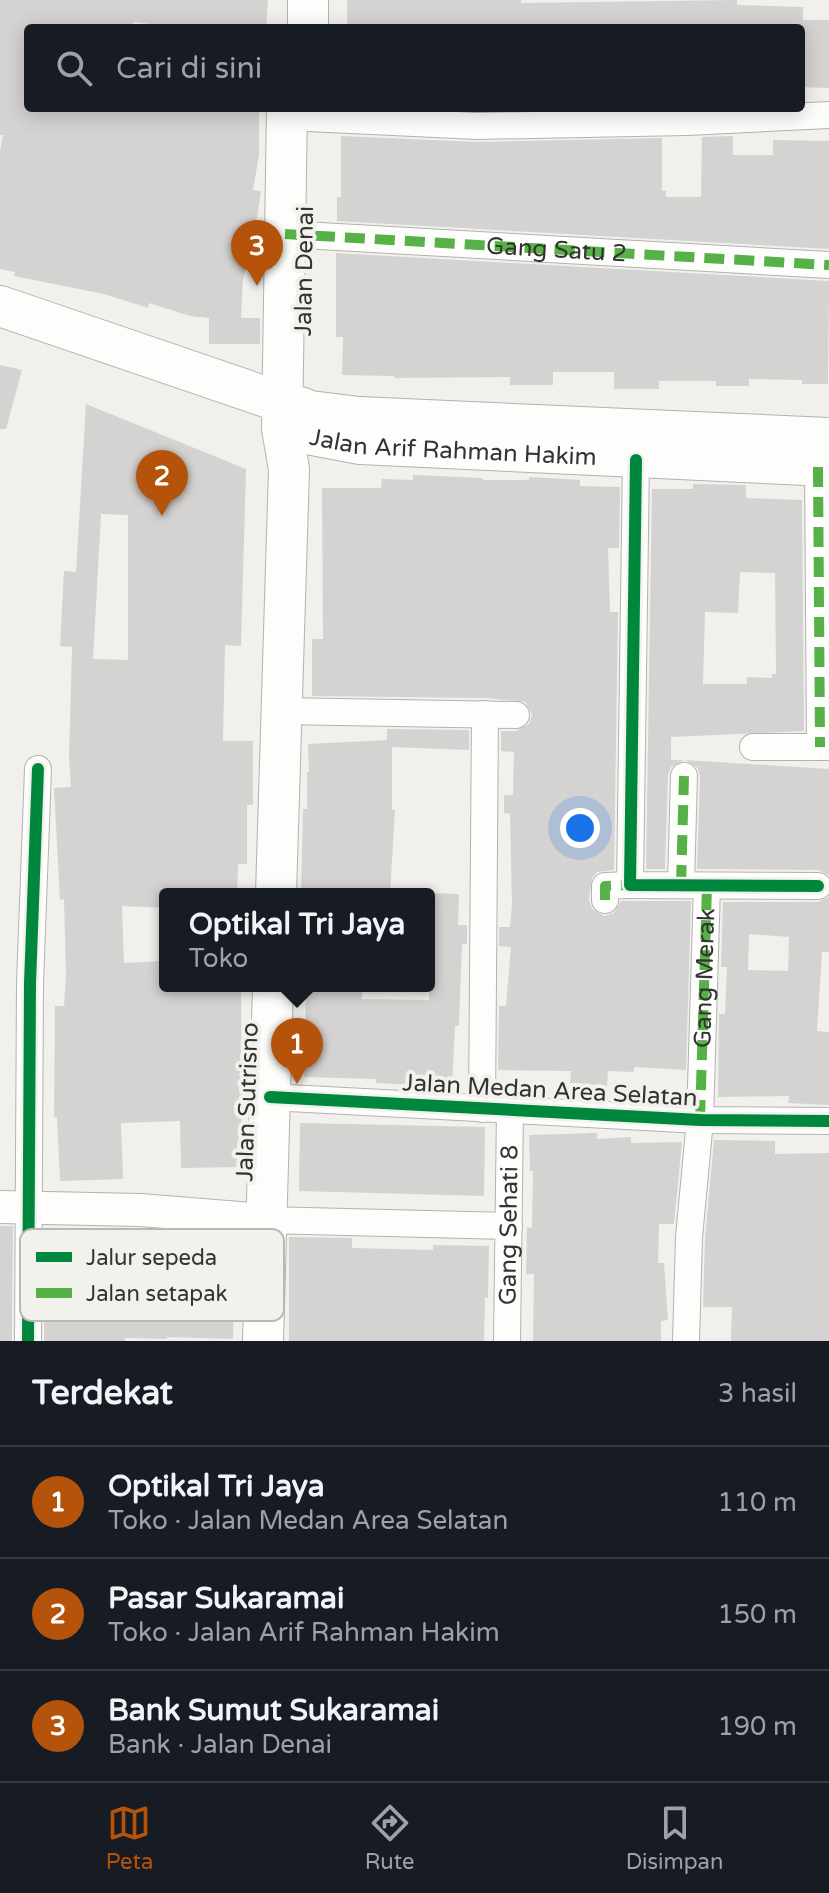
<!DOCTYPE html>
<html lang="id">
<head>
<meta charset="utf-8">
<style>
  body { margin:0; font-family:"Varela Round",sans-serif; background:#242831; color:#f1f3f6 }
  .you { position:absolute; left:580px; top:828px; width:28px; height:28px; margin:-20px; border:6px solid #fff; border-radius:50%; background:#1a73e8; box-shadow:0 0 0 12px #1a73e833 }
  .badge { display:grid; place-items:center; width:52px; height:52px; border-radius:50%; background:#b45309; color:#fff; font-size:26px; font-weight:700 }
  .pin { position:absolute; translate:-50% -66px; filter:drop-shadow(0 2px 4px #0008) }
  .pin::after { content:''; position:absolute; top:42px; width:28px; height:24px; background:inherit; clip-path:polygon(0 0,100% 0,50% 100%) }
  .popup { position:absolute; left:159px; top:888px; width:276px; height:104px; box-sizing:border-box; display:grid; place-content:center; border-radius:8px; background:#171b24; filter:drop-shadow(0 2px 6px #0005); font-size:26px; white-space:nowrap; color:#9ea1a6 }
  .popup b { font-size:30px; color:#f1f3f6 }
  .popup::after { content:''; position:absolute; left:50%; top:100%; margin-left:-16px; border:16px solid transparent; border-top-color:#171b24 }
  .list { margin:0; padding:0; list-style:none }
  h2 { display:flex; justify-content:space-between; align-items:center; height:104px; margin:0; padding:0 32px; font-size:34px }
  h2 small { font-size:26px; font-weight:400; color:#9ea1a6 }
  .list li { display:grid; grid-template-columns:52px 1fr auto; gap:24px; align-items:center; box-sizing:border-box; height:112px; padding:0 32px; border-top:2px solid #363941 }
  .list b { display:block; font-size:30px; white-space:nowrap }
  .list p { margin:0; font-size:26px; white-space:nowrap; color:#9ea1a6 }
  .list em { font-size:26px; font-style:normal; color:#9ea1a6 }
  .icon { flex:none; width:44px; height:44px; fill:none; stroke:currentColor; stroke-width:2; stroke-linecap:round; stroke-linejoin:round }
  .map { position:relative; flex:none; width:829px; height:1341px; overflow:hidden }
  .search { position:absolute; background:#171b24; box-shadow:0 4px 20px #0003; left:24px; right:24px; top:24px; height:88px; display:flex; align-items:center; gap:20px; box-sizing:border-box; padding:0 28px; border-radius:8px; color:#9ea1a6; font-size:30px }
  .sheet { height:440px; background:#171b24 }
  nav { display:flex; justify-content:space-around; align-items:center; box-sizing:border-box; height:112px; border-top:2px solid #363941; background:#171b24; font-size:22px; color:#9ea1a6 }
  nav a { display:grid; justify-items:center; gap:4px }
  nav .on { color:#b45309 }
  .map>svg:first-child { display:block }
  .building { fill:#d4d3d1; fill-rule:evenodd }
  .lines { fill:none; stroke-linecap:round; stroke-linejoin:round }
  .minor-casing { stroke:#b3b2b0; stroke-width:28 }
  .tertiary-casing { stroke:#b3b2b0; stroke-width:34 }
  .secondary-casing { stroke:#b3b2b0; stroke-width:38 }
  .primary-casing { stroke:#b3b2b0; stroke-width:42 }
  .minor { stroke:#fdfdfc; stroke-width:26 }
  .tertiary { stroke:#fdfdfc; stroke-width:32 }
  .secondary { stroke:#fdfdfc; stroke-width:36 }
  .primary { stroke:#fdfdfc; stroke-width:40 }
  .quiet { stroke:#56b246; stroke-width:10; stroke-dasharray:20 10; stroke-linecap:butt }
  .cycleway-casing { stroke:#f2f1ec; stroke-width:17 }
  .cycleway { stroke:#00873e; stroke-width:12 }
  .labels { text-anchor:middle; stroke-width:8; stroke-linejoin:round; paint-order:stroke }
  .street-label { font-size:24px; fill:#343331; stroke:#f2f1ec }
  .key { fill:#f2f1ec; stroke:#b9b8b4; stroke-width:2 }
  .key-label { font-size:22px; fill:#343331 }
</style>
</head>
<body>
<div class="map">
<svg width="829" height="1341" viewBox="0 0 829 1341">
  <rect width="100%" height="100%" fill="#f1f0ed"/>
  <path class="building" d="M0 0H268L266 28H186L133 22 132 28H28V108H259V155L253 190 261 191 253 243 243 279 241 318H260V344H209V318L190 316 149 303 148 308 104 294 14 276 15 272 0 269V152L3 135H0Z
    M347 0H521V3L737 0V5L803 7V20H829V88L801 87V28H532V25L470 24V28H347Z
    M341 136 477 142 662 138V191H666V197H701L702 137 733 136V155H773V140L829 141V249L337 221V197H341Z
    M336 253 829 281 828 384H802V380L749 379V386H716V381H659V389H614V372H553V385H510V377L394 378V376L342 375 343 337H336Z
    M0 365 22 370 6 429H0Z
    M86 404 246 469 241 646 225 645 223 741H253V805H247V864H238L237 894H165V908L122 906 124 963 165 961V986H241L242 1167 181 1168 180 1121 121 1123 123 1179 60 1181 57 1117H54L55 1006H64L66 975 64 899 60 900 54 788 71 787 69 758 72 647 60 646 64 571 76 572ZM101 514 128 515V660L93 659Z
    M413 475 483 478V480H529V477L580 480V486L620 487 619 548H608L610 612H618L614 870 597 872 592 878 589 900 592 909 604 916 614 913 621 901H691L686 1070 634 1067V1072L608 1071 607 1086 570 1083 571 1071 498 1070 499 1006H506L511 947 499 946V927H510L512 905 510 814 504 813V795H513L514 752 501 751V731H516L529 724 532 714 525 702 486 698 312 696V639H323L322 488H381L382 479 413 480Z
    M693 484 746 485V498L802 500 804 731 671 737V760H684L671 767 668 775 665 869H646L652 489H693ZM740 572 775 573 776 674H772V678L747 677V684H703L705 612 738 613Z
    M387 729 469 730V750L392 747V810H395L390 894 301 892 303 809H307V772H309L308 744 387 740Z
    M685 760 829 769V875L818 870 697 869 700 776 698 768Z
    M429 893 459 894 458 925H467V944H462L459 1026H455L452 1087 376 1083V1079L304 1077 306 986H362V999L429 1000Z
    M829 897V952H822L817 1031 829 1032V1105L788 1103 789 1096 718 1097 719 1014H725L727 967H721L723 902H818ZM749 934 789 937 788 971 748 970Z
    M300 1123 485 1127 484 1196 299 1191Z
    M597 1133V1139L631 1137V1143L682 1142 674 1224H659L658 1263H664L668 1320 661 1321V1341H533L534 1274H526L527 1227 532 1228 533 1171H530L529 1135Z
    M714 1140 775 1141V1154L829 1153V1341H731L732 1307H703L705 1238Z
    M0 1226H13L12 1341H0Z
    M289 1237 352 1238V1248L433 1250V1245L489 1246 488 1298H485L484 1341H289Z
    M77 1241H123V1251L173 1253V1243L235 1242 233 1339 167 1337V1339L125 1338V1341H44L45 1242Z"/>
  <g class="lines">
    <g class="minor-casing">
      <g id="minor">
        <path d="M287 117 477 126 687 122 829 115"/>
        <path id="s1" d="M285 234 829 265"/>
        <path d="M636 460 630 885 818 886"/>
        <path d="M818 467 820 747"/>
        <path d="M281 711 516 715"/>
        <path d="M753 747H829"/>
        <path d="M681 885 684 776"/>
        <path d="M605 900V886L630 885"/>
        <path d="M270 1097 700 1120 829 1121"/>
        <path d="M482 1109 485 714"/>
        <path d="M265 1220 509 1226"/>
        <path d="M28 1341 30 983 38 769"/>
        <path id="s2" d="M507 1341 510 1110"/>
        <path d="M686 1341 689 1237 700 1120 707 886"/>
      </g>
    </g>
    <g class="tertiary-casing">
      <path id="tertiary" d="M0 1207 140 1210 265 1220"/>
    </g>
    <g class="secondary-casing">
      <g id="secondary">
        <path d="M303 408 359 415 829 436"/>
        <path id="s3" d="M302 435 360 446 829 468"/>
      </g>
    </g>
    <g class="primary-casing">
      <path id="primary" d="M308 28V0
        M0 306 275 400 303 408
        M276 894 289 469 282 429 287 108
        M263 1341 273 986"/>
    </g>
    <use href="#minor" class="minor"/>
    <use href="#tertiary" class="tertiary"/>
    <use href="#secondary" class="secondary"/>
    <use href="#primary" class="primary"/>
    <g class="quiet">
      <path d="M285 234 829 265"/>
      <path d="M818 467 820 747"/>
      <path d="M681 885 684 776"/>
      <path d="M605 900V886L630 885"/>
      <path id="s4" d="M700 1120 707 886"/>
    </g>
    <g class="cycleway-casing">
      <path id="cycleway" d="M636 460 630 885 818 886
        M270 1097 700 1120 829 1121
        M28 1341 30 983 38 769"/>
    </g>
    <use href="#cycleway" class="cycleway"/>
  </g>
  <g class="labels">
    <g class="street-label">
      <text dy="8" stroke="none"><textPath href="#s1" startOffset="272">Gang Satu 2</textPath></text>
      <text transform="translate(304 271) rotate(-89)" y="8">Jalan Denai</text>
      <text dy="8" stroke="none"><textPath href="#s3" startOffset="152">Jalan Arif Rahman Hakim</textPath></text>
      <text dy="8" stroke="none"><textPath href="#s4" startOffset="142">Gang Merak</textPath></text>
      <text transform="translate(550 1090) rotate(3)" y="8">Jalan Medan Area Selatan</text>
      <text transform="translate(247 1102) rotate(-88)" y="8">Jalan Sutrisno</text>
      <text dy="8" stroke="none"><textPath href="#s2" startOffset="116">Gang Sehati 8</textPath></text>
    </g>
  </g>
  <rect x="20" y="1229" width="264" height="92" rx="12" class="key"/>
  <rect x="36" y="1252" width="36" height="10" fill="#00873e"/>
  <rect x="36" y="1288" width="36" height="10" fill="#56b246"/>
  <g class="key-label">
    <text x="86" y="1265">Jalur sepeda</text>
    <text x="86" y="1301">Jalan setapak</text>
  </g>
</svg>
<div class="you"></div>
<div class="pin badge" style="left:297px;top:1084px">1</div>
<div class="popup"><b>Optikal Tri Jaya</b>Toko</div>
<div class="pin badge" style="left:162px;top:516px">2</div>
<div class="pin badge" style="left:257px;top:286px">3</div>
<div class="search"><svg class="icon" aria-label="search" viewBox="0 0 24 24"><circle cx="10" cy="10" r="6"/><path d="M15 15l6 6"/></svg>Cari di sini</div>
</div>
<section class="sheet">
<h2>Terdekat<small>3 hasil</small></h2>
<ul class="list">
<li><span class="badge">1</span><div><b>Optikal Tri Jaya</b><p>Toko · Jalan Medan Area Selatan</p></div><em>110 m</em></li>
<li><span class="badge">2</span><div><b>Pasar Sukaramai</b><p>Toko · Jalan Arif Rahman Hakim</p></div><em>150 m</em></li>
<li><span class="badge">3</span><div><b>Bank Sumut Sukaramai</b><p>Bank · Jalan Denai</p></div><em>190 m</em></li>
</ul>
</section>
<nav>
<a class="on"><svg class="icon" aria-label="map" viewBox="0 0 24 24"><path d="M3 6l6-2 6 2 6-2v14l-6 2-6-2-6 2zM9 4v14M15 6v14"/></svg>Peta</a>
<a><svg class="icon" aria-label="directions" viewBox="0 0 24 24"><path d="M12 3l9 9-9 9-9-9zM9 14v-3h6M13 9l2 2-2 2"/></svg>Rute</a>
<a><svg class="icon" aria-label="saved" viewBox="0 0 24 24"><path d="M7 4h10v16l-5-4-5 4z"/></svg>Disimpan</a>
</nav>
</body>
</html>
